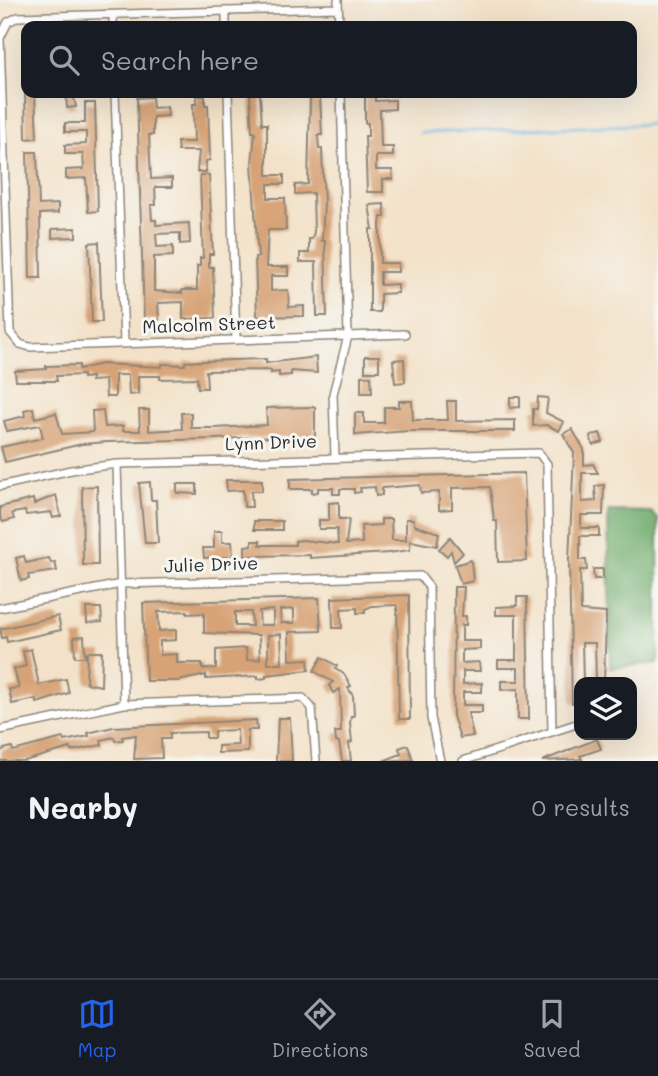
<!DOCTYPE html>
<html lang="en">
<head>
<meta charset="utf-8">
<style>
  body { margin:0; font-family:Mali,sans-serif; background:#242831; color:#f1f3f6 }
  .controls { position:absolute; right:21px; bottom:21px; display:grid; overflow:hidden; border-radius:14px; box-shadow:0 7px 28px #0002 }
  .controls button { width:63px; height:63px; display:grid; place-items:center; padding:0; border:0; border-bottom:2px solid #363941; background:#171b24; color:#f1f3f6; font:35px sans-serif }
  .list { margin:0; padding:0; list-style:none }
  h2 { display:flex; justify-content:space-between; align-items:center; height:91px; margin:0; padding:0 28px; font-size:30px }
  h2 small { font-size:23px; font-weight:400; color:#9ea1a6 }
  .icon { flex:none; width:38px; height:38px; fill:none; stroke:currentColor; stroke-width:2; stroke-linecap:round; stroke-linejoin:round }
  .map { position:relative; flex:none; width:658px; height:761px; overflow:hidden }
  .search { position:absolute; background:#171b24; box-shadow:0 7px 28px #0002; left:21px; right:21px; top:21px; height:77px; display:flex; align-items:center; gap:18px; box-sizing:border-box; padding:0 24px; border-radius:14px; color:#9ea1a6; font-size:26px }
  .sheet { height:217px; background:#171b24 }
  nav { display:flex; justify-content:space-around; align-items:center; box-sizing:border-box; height:98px; border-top:2px solid #363941; background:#171b24; font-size:19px; color:#9ea1a6 }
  nav a { display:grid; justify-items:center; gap:4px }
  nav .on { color:#2563eb }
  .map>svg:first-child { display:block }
  .forest { fill:#6fac6c; stroke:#4d6c4c; stroke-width:2 }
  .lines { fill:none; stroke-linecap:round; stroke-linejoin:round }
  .stream { stroke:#6db8e6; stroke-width:2.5 }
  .building { fill:#d7a275; fill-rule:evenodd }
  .street-casing { stroke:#8f867a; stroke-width:10 }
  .street { stroke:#fff; stroke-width:7 }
  .labels { text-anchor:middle; stroke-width:6; stroke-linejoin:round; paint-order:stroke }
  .street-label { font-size:18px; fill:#2b2b2b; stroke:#f6f6f2 }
</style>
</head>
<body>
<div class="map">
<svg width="658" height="761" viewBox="0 0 658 761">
  <rect width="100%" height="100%" fill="#f6f6f2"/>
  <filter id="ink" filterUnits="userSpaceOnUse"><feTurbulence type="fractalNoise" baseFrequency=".0143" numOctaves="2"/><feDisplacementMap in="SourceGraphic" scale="14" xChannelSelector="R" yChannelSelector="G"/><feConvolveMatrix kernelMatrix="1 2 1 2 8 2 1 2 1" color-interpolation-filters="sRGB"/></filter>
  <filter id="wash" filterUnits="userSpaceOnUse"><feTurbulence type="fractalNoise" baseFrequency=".00686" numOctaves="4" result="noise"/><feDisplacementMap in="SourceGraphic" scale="28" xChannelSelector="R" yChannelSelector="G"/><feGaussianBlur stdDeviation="1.57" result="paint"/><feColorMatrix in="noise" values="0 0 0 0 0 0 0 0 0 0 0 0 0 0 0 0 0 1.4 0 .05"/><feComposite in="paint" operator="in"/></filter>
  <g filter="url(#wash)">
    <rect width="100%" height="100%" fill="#f3e2c9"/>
    <path class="forest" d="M608 511 651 512 658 519V663L610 668Z"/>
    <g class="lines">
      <path class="stream" d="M420 133 658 124"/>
    </g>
    <g id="blocks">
      <path class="building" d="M25 93H35L37 138 26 139Z
        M66 93H73L76 107 67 108Z
        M365 93H375V101L395 100V109L380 110 381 147H393V156H376V170H392L393 179H383V192H367L365 136H368V123H365Z
        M250 94H260L262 124H267V175H284V184H268V198H285L286 230H268L266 267H288V276H271V291L288 290 289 307 304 306V316L257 317 255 257H258L252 164 255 132H252Z
        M196 96H205V105H208L210 160 206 161V172H197L199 151H178L177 142H194L193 104H196Z
        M152 97 153 108 167 107 168 116 153 117V135H149L151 179 172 178V187H155L156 205H151L152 220H156V225L189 223 190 243 180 244V233L156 234 157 247 173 246V256L154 257V291L182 293V290H197V266H200V258H203L200 175H209L213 254H209V267H213L215 318 183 319V302L158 303 159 320H144L137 98Z
        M310 97H320L322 135H318L319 149H322L324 204 322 241H325L327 316H317L316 262H300V253H309V239H312L314 232 313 193 295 194V185L308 184Z
        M85 103H95L98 211 88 212 86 178 66 179V170L84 169 83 154H65V145L86 144V132H65V123H85Z
        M27 152H37L39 205 58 204V213L40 214 41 278H30Z
        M384 204 385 217H381L380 224V263H398V272H380V285L398 284V293L380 294V312H370V229H373L369 205Z
        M76 228V237L52 238V229Z
        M99 242 102 322H92L89 243Z
        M365 356H379V371H365Z
        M316 357 317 373 291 371V375L279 376V372L271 373V370L206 371 207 388H198L197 378 160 379V376H138V394L129 395 128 375H115V397H106L105 380 91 381V377L83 378V375L56 376 57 381H16L15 371 46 369V366L79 365V369L102 364 162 367V364L185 365V362L201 361 266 359V363Z
        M404 359 405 382 395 383 393 360Z
        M361 376H371L372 393H361Z
        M510 397H520V407L510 408Z
        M538 397 548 398 546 413 564 422 559 431 547 425 533 426V409H537Z
        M399 401H412L413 420H448L447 401H456V421L515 420V431H409L355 435V413H364V423H384V407H399Z
        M315 407V436L107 442 82 444 5 462 1 447 43 438 40 425 7 431 4 421 25 416 24 410 33 408 35 418 56 413 62 434 93 432 92 411 103 410 105 427 123 426V431H140L139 410H149V431L182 429 181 413H191V428H215L267 425 266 408Z
        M572 429 584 449V465L593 464 598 473H582V502L596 501 595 486 604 485 603 515H581V528H599V536H580V560H586L587 570H580L581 611 606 613V621L604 682H596L595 643H582L583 681H579V703H572L569 560 574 453 563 434Z
        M600 433 603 442 593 445 590 436Z
        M524 473 527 561 498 562 497 521H494L490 487 452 488V509L439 510V492L421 493 420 485 382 488V495L376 496 375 487 360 488 361 492 354 493V489H340V494H333V488H318V492L312 493V489H290V479Z
        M226 480H262V491H251L252 507H244L243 490 227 491Z
        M150 482 151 500H156L158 543H145L139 483Z
        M177 484H197V494L177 493Z
        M97 486 98 565H83L82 487Z
        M56 495 61 516 53 518 51 512 26 515 25 511 12 513 14 519 3 522 0 517V507L33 499 34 504Z
        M339 502V519H349L346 544 362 543 361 526 381 525V519H391L392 540H406V519H414V525L439 533 437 546 410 541V550L388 553 310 558V555L245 556V546L252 545V541H260V545H295V541L303 540 338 544 337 529H319V520H329V503Z
        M254 521H282V530H254Z
        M214 531H222V542H232L233 557 204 558 203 548H214Z
        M450 537 463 553 454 562 451 551 447 556 439 549Z
        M24 556 26 563 49 558 51 563 55 562 57 571 28 575 29 579 21 581 16 558Z
        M471 560 473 581 461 584 455 565Z
        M593 569H603V579H594Z
        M454 587H464L462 616H466V625H462V641H480V649L462 650V663L479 662 480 671H463V684L482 683V692H463V705H482V713H468L473 736 460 738 453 716Z
        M409 595 410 719H399L397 605 372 606 365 609V613H357V608L341 609 342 628H333L332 598Z
        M517 597H527L529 719H518V689L501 690V681H518V668H498V660H516V615H496V607L517 606Z
        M319 598 321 631 289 632 290 660 308 659 309 670 266 675V678L258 679V676L206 679V675L178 681H146L143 603ZM294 609V623H281L280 610ZM273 610V625H260L259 611ZM187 611V614L204 613V633L259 635 260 659 247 660 246 648 216 650V668L202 669V663H177V654L160 655V641L176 640V630L159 631 158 612ZM235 612H251L252 626H235ZM281 634 282 664H268V635Z
        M86 608H101L102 622 87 623Z
        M58 616 61 630 7 642 6 637 2 638 0 629Z
        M84 636 85 657H75L74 637Z
        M31 649 39 685 66 679 69 693 37 703 36 699 12 704 9 689 19 688 14 669 26 666 23 651Z
        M87 652H102L101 686 86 683Z
        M322 657 337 666 335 669 344 674 351 686 348 688 353 696 354 716H351L350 723 352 742 349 743 351 761H342L339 742H336L335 732H341L340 689 333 693 329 685 333 682 314 671Z
        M278 718H290L292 761H276Z
        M256 720 257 730H248V752L218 753V746L238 745 237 730 214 731V738H206V732L170 733V739H161L162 758 134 759 136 735 122 737 123 740 115 741 114 737 101 740 102 745 71 751 70 748 24 761H0V752L4 749 12 747 13 751 63 738 64 741 89 736 88 733 113 727Z
        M597 739 601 749 580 756 582 759 542 761Z
        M408 745 413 760 383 761 401 754 399 748Z"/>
    </g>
  </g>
  <g filter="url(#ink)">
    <use href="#blocks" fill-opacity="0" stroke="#8f867a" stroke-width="2"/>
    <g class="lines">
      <g class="street-casing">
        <path id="street" d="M338 0 339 26
          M338 8 18 17 8 22 0 38 10 332 20 344 30 347 405 334
          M226 11V26
          M113 15V26
          M115 93 124 343
          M228 93 236 340
          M335 457 333 394 348 336 341 93
          M117 464 124 704
          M0 486 71 470 117 464 539 453 547 464 552 732
          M0 608 121 584 420 576 429 587 431 718 440 761
          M0 730 124 704 303 698 312 708 316 761
          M463 761 579 723"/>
      </g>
      <use href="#street" class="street"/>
    </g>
  </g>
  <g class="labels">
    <g class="street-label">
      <text transform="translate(209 325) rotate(-2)" y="6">Malcolm Street</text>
      <text transform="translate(271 443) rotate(-2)" y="6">Lynn Drive</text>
      <text transform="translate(211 565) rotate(-2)" y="6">Julie Drive</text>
    </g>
  </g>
</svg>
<div class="controls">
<button><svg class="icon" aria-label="layers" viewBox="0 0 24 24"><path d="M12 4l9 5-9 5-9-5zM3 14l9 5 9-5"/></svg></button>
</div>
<div class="search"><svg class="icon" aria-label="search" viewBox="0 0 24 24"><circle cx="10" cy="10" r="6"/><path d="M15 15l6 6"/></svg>Search here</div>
</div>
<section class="sheet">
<h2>Nearby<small>0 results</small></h2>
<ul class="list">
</ul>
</section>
<nav>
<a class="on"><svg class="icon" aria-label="map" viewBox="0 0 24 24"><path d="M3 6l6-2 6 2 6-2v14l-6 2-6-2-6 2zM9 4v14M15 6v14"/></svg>Map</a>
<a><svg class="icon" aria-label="directions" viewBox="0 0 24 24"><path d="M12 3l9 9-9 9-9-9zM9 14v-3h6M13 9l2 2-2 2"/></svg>Directions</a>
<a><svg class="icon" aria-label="saved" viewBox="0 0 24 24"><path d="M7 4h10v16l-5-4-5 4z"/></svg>Saved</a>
</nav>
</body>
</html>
